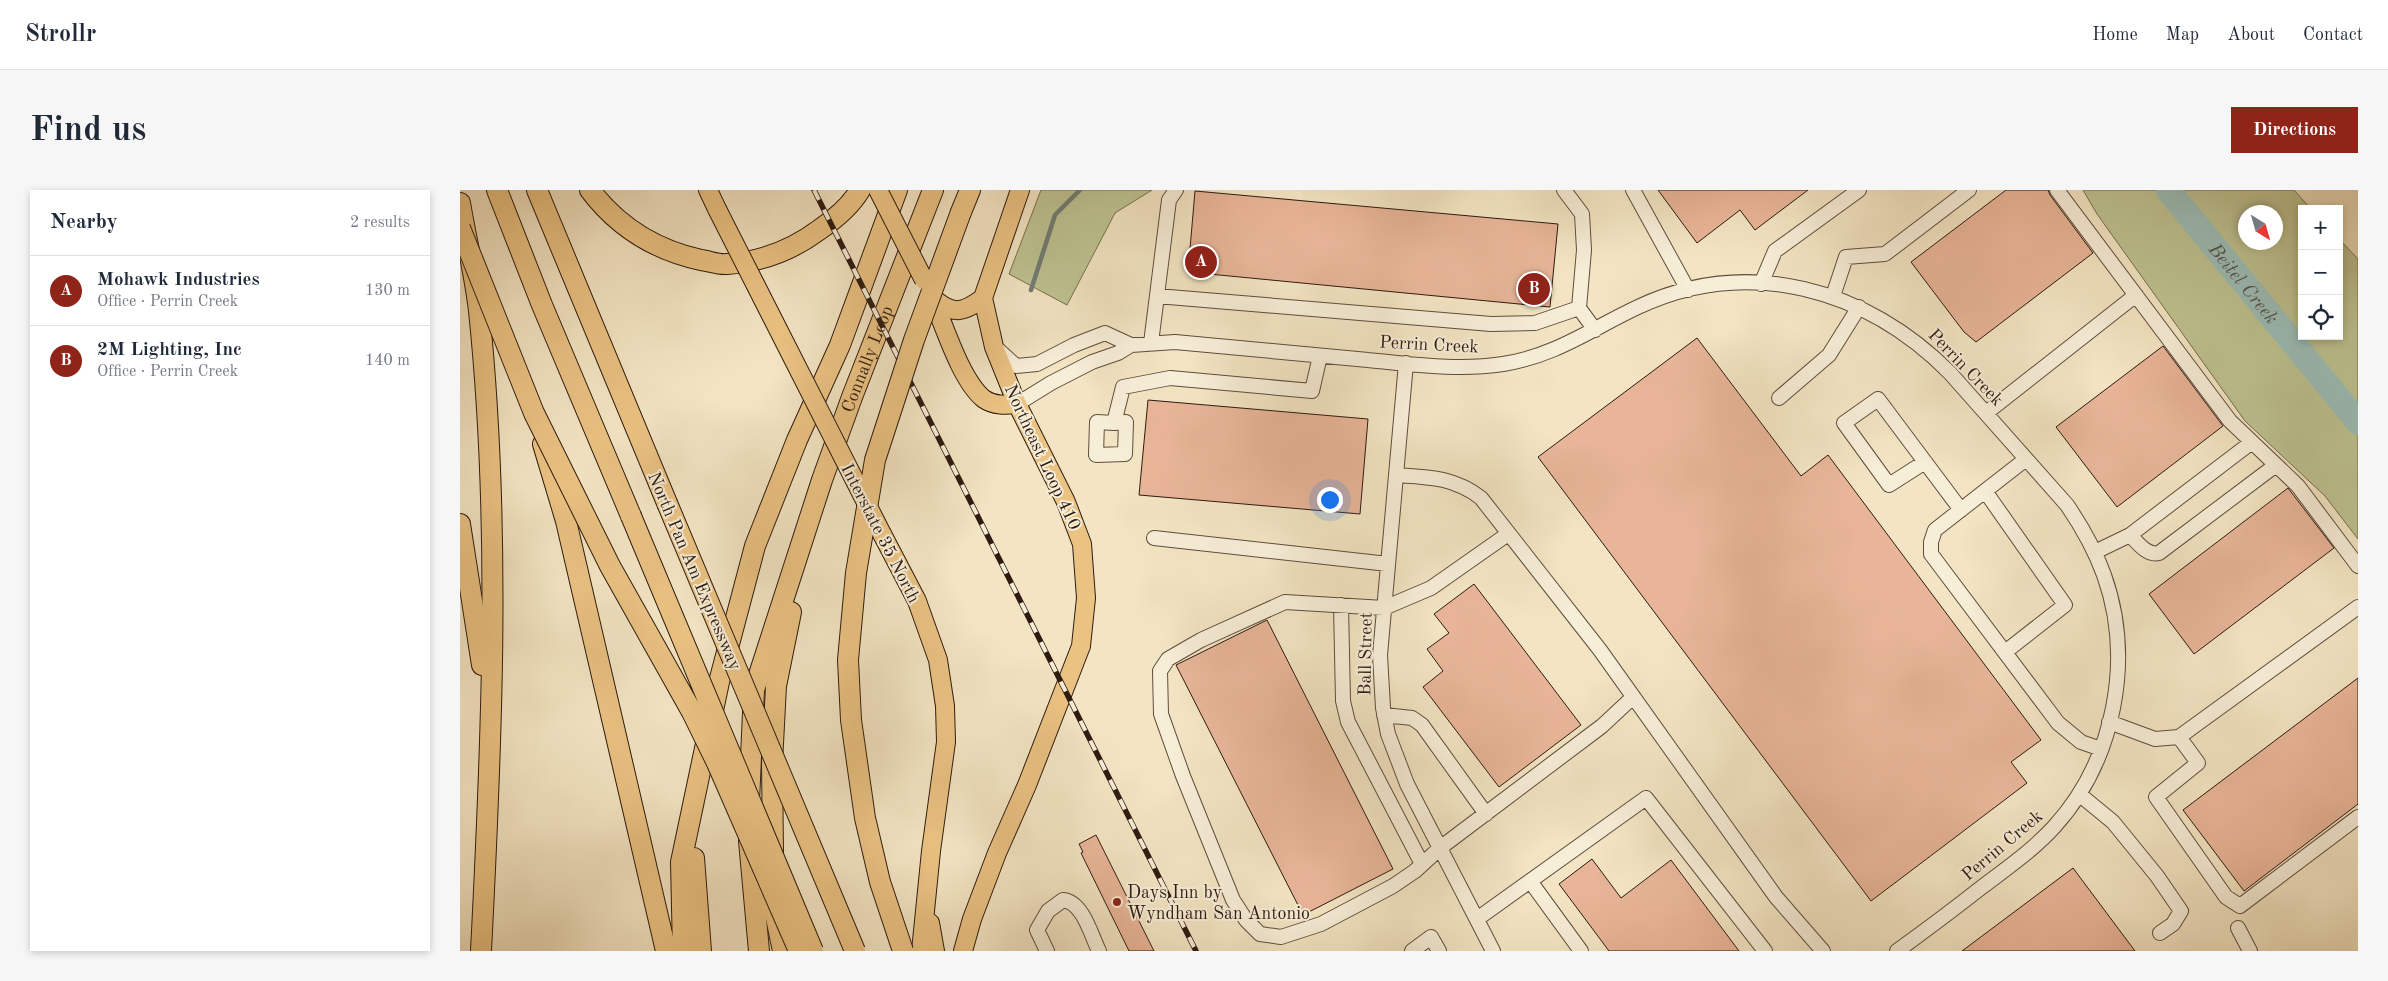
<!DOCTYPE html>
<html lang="en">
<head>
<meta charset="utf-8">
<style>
  body { margin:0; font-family:"Old Standard TT",serif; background:#f6f6f7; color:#1f2937 }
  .controls { position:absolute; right:15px; top:15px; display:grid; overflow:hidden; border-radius:0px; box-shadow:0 2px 8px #0003 }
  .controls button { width:45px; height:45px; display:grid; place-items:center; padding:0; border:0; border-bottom:1px solid #e0e1e3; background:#fff; color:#1f2937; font:25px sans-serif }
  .compass { position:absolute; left:1778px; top:15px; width:45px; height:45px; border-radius:50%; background:#fff; box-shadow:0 2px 8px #0003; rotate:143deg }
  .you { position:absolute; left:869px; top:309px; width:18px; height:18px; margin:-12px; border:4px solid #fff; border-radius:50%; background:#1a73e8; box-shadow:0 0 0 8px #1a73e833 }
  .badge { display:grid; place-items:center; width:32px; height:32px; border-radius:50%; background:#8f2418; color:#fff; font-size:16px; font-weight:700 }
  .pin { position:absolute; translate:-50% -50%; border:2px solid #fff; box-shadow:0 1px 5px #0006 }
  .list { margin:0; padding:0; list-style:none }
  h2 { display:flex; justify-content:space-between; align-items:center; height:65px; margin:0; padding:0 20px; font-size:21px }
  h2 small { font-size:16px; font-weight:400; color:#747a83 }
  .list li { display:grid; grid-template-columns:32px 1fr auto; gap:15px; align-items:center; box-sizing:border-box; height:70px; padding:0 20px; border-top:1px solid #e0e1e3 }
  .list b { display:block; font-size:19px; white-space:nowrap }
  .list p { margin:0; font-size:16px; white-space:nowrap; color:#747a83 }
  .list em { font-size:16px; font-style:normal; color:#747a83 }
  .icon { flex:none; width:28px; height:28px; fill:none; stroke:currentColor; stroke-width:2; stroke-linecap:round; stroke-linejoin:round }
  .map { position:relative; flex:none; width:1898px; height:761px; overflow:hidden; border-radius:0px }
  header { display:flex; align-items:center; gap:30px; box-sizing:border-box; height:70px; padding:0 25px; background:#fff; border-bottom:1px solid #e0e1e3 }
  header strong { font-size:24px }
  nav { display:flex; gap:28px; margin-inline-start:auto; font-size:18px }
  .intro { display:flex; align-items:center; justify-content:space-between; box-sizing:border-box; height:120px; padding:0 30px }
  h1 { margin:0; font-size:35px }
  .button { padding:12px 22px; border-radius:0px; background:#8f2418; color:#fff; font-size:18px; font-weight:700 }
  main { display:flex; gap:30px; padding:0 30px }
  aside { flex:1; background:#fff; border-radius:0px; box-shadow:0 2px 8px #0003 }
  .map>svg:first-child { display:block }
  .green { fill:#bec392; stroke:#766e51; fill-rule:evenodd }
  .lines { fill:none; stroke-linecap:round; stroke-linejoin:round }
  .stream { stroke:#707c75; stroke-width:4.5 }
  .river { stroke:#9cbeb8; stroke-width:25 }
  .building { fill:#e8b598; stroke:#2e1a10 }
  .minor-casing { stroke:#5f4d3d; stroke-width:16 }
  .major-casing { stroke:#2e1a10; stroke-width:20 }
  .highway-casing { stroke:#2e1a10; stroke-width:22 }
  .minor { stroke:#f7eed8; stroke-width:14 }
  .major { stroke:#eac282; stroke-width:18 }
  .highway { stroke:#eac282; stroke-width:20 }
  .rail-casing { stroke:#2e1a10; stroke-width:5.5 }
  .rail { stroke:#f7eed8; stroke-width:4; stroke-dasharray:11; stroke-linecap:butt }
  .major-bridge-casing { stroke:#2e1a10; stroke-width:20; stroke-linecap:butt }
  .highway-bridge-casing { stroke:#2e1a10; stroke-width:22; stroke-linecap:butt }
  .major-bridge { stroke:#eac282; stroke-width:18 }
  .highway-bridge { stroke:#eac282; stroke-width:20 }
  .poi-dot { fill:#8f2418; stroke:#f7eed8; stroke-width:2 }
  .labels { text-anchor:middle; stroke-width:4; stroke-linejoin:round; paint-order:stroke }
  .street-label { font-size:18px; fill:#2e1a10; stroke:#f7eed8 }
  .poi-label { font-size:18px; fill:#2e1a10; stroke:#f7eed8; text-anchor:start }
  .water-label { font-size:19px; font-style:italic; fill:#54534b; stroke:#f7eed8 }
</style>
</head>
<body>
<header>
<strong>Strollr</strong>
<nav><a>Home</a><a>Map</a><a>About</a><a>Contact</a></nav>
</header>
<div class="intro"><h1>Find us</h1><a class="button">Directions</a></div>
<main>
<aside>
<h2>Nearby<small>2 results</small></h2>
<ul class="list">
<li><span class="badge">A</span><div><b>Mohawk Industries</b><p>Office · Perrin Creek</p></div><em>130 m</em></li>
<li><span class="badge">B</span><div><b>2M Lighting, Inc</b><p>Office · Perrin Creek</p></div><em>140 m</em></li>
</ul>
</aside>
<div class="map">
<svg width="1898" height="761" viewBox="0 0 1898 761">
  <rect width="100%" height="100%" fill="#f3e5c3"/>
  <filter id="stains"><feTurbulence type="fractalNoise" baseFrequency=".004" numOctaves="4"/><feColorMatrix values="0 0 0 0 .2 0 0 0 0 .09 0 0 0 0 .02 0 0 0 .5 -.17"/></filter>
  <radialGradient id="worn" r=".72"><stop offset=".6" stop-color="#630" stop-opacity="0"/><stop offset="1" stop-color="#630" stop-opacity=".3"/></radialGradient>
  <path class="green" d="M581 0H692L655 23 607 115 549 84Z
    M1623 0H1834L1851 19H1842V146H1879V49L1898 69V349L1865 306 1785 231 1637 24ZM1786 22H1816V52H1786Z"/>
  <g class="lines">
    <path class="stream" d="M571 100 595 25 620 0"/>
    <path class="river" id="s1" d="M1708 0 1898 232"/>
  </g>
  <path class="building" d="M1198 0H1348L1295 40 1280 20 1237 53Z
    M1546 0H1588L1590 5 1633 63 1516 152 1504 142 1451 72Z
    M735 1 1098 34 1090 117 728 82Z
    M1237 148 1341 286 1368 265 1581 550 1551 572 1567 593 1411 711 1078 267Z
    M1703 156 1763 236 1657 317 1596 237Z
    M688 210 908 229 900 324 679 305Z
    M1828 298 1874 358 1734 464 1689 404Z
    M1014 394 1121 535 1039 597 963 497 983 481 967 459 989 443 974 424Z
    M807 430 933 679 843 725 716 475Z
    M1898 488V614L1784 701 1723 620Z
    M636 645 694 761H669L621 663 623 662 619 654Z
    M1132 669 1161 708 1211 670 1279 761H1149L1099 694Z
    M1613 678 1675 761H1502Z"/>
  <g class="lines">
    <g class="minor-casing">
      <path id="minor" d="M1104 0 1122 24 1124 60 1119 118 1135 140
        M1173 0 1228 100
        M1597 0 1770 231 1838 296 1898 376
        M1301 94 1315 61 1399 0
        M697 106 1031 134 1075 133 1119 118
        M1373 106 1386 67 1425 64 1509 0
        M691 153 709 10 716 0
        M535 157 556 176 577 174 614 155 645 143 671 155
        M946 173 920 465 923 518 928 544 947 594 1033 761
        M1319 208 1369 165 1399 117
        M557 214 591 193 632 172 658 163 671 155 715 152C780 158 844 164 908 170 952 174 998 181 1043 174 1095 166 1131 139 1178 117 1288 65 1407 99 1490 183L1607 315C1622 337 1635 360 1644 385 1674 469 1655 570 1594 637 1573 660 1547 678 1522 697 1494 719 1466 740 1437 761
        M1526 223 1676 105
        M654 233 666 232 665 264 636 265 637 232 654 233 663 197 710 188 852 201 860 166
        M1566 269 1475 340 1471 352V364L1598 533 1621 552 1641 559
        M1465 272 1429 295 1384 233 1418 209 1501 320
        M936 285C968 287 994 287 1021 308L1140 460 1316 707 1363 761
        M1525 301 1605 415 1545 462
        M1048 344 971 398 924 418 825 412 741 450 708 469 700 481 701 524 723 586 773 710 786 730 800 744 821 747 861 734 933 696 955 681 980 658 1142 536 1172 508
        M1670 345C1678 353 1687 366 1699 363L1816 275
        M694 348 928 374
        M1635 362 1670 345 1792 252
        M881 415 883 511 888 532 962 674
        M924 525 952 528 962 535 1026 624
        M1649 532 1695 549 1719 547 1738 573 1696 607 1766 707 1780 716 1898 627
        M1719 547 1898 417
        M1619 604 1653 632 1697 686 1721 721 1713 734 1700 743
        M1070 691 1121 761
        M1017 729 1186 608 1305 761
        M1778 738 1790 761
        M587 761 577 740 588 721 603 710C623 712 631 745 639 761
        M952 761 971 747 979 761"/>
    </g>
    <g class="major-casing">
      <path id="major" d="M248 0 257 19
        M471 106C491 125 502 124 523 108
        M472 107C484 135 501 191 524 209 534 216 546 215 557 214
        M422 344 457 411 478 470 485 516 486 552 471 661 461 761
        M470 733 475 761
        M503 761 512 729 537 663 567 595 621 456 626 408 622 354 606 312 557 214 534 157 523 108 560 0"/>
    </g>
    <g class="highway-casing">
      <g id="highway">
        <path d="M37 0 82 115 171 326"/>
        <path d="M77 0 207 313"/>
        <path d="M130 0C158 37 195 60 241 70 249 71 259 75 267 74 300 72 332 60 359 40 375 29 390 17 400 0"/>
        <path d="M0 13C6 49 15 85 19 121 41 333 32 548 21 761"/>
        <path d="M501 22 510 0"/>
        <path d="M83 254 106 331 206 761"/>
        <path d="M0 334 22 475"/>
        <path id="s2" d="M289 612 294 500 362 290 392 207 473 0"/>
        <path d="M289 651 299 761"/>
        <path d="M313 664 312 573 316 496 331 422"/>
        <path d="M234 668 241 761"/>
        <path d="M313 713 323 761"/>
        <path d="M223 761 221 672 259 492 295 356 337 250 380 155 437 0"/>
      </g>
    </g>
    <use href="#minor" class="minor"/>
    <use href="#major" class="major"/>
    <use href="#highway" class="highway"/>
    <g class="rail-casing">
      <path id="rail" d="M354 0 736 761"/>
    </g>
    <use href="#rail" class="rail"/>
    <g class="major-bridge-casing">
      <path id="major-bridge" d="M418 0 464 90
        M257 19 422 344"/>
    </g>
    <g class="highway-bridge-casing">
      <path id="highway-bridge" d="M0 38 74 223 150 376 232 522 257 573 339 761
        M207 313 395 761
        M171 326 353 761
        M443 761 420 692 405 628 391 530 388 470 396 383 415 270 454 150 501 22"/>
    </g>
    <use href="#major-bridge" class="major-bridge"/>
    <use href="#highway-bridge" class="highway-bridge"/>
  </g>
  <circle class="poi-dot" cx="657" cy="712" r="5"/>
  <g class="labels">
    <g class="street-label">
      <text transform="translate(969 154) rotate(3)" y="6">Perrin Creek</text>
      <text dy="6" stroke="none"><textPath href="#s2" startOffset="462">Connally Loop</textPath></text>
      <text transform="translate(1506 177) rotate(46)" y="6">Perrin Creek</text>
      <text transform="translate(583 267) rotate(65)" y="6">Northeast Loop 410</text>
      <text transform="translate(421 343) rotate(63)" y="6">Interstate 35 North</text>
      <text transform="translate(235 381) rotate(67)" y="6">North Pan Am Expressway</text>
      <text transform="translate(905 464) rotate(-89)" y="6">Ball Street</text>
      <text transform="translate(1542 655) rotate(-40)" y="6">Perrin Creek</text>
    </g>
    <g class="poi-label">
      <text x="667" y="708">Days Inn by<tspan x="667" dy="21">Wyndham San Antonio</tspan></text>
    </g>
    <g class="water-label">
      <text dy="7" stroke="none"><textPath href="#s1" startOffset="120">Beitel Creek</textPath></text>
    </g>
  </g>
  <rect width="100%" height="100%" filter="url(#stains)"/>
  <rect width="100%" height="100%" fill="url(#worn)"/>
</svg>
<div class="controls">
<button>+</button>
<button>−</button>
<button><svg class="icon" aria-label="locate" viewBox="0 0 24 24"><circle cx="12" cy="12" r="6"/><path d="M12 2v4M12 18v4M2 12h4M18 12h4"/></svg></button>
</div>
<svg class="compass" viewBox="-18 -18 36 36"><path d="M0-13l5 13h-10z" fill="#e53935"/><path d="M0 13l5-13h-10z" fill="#747a83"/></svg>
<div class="you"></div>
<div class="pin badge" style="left:741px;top:72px">A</div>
<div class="pin badge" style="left:1074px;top:99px">B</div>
</div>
</main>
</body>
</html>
